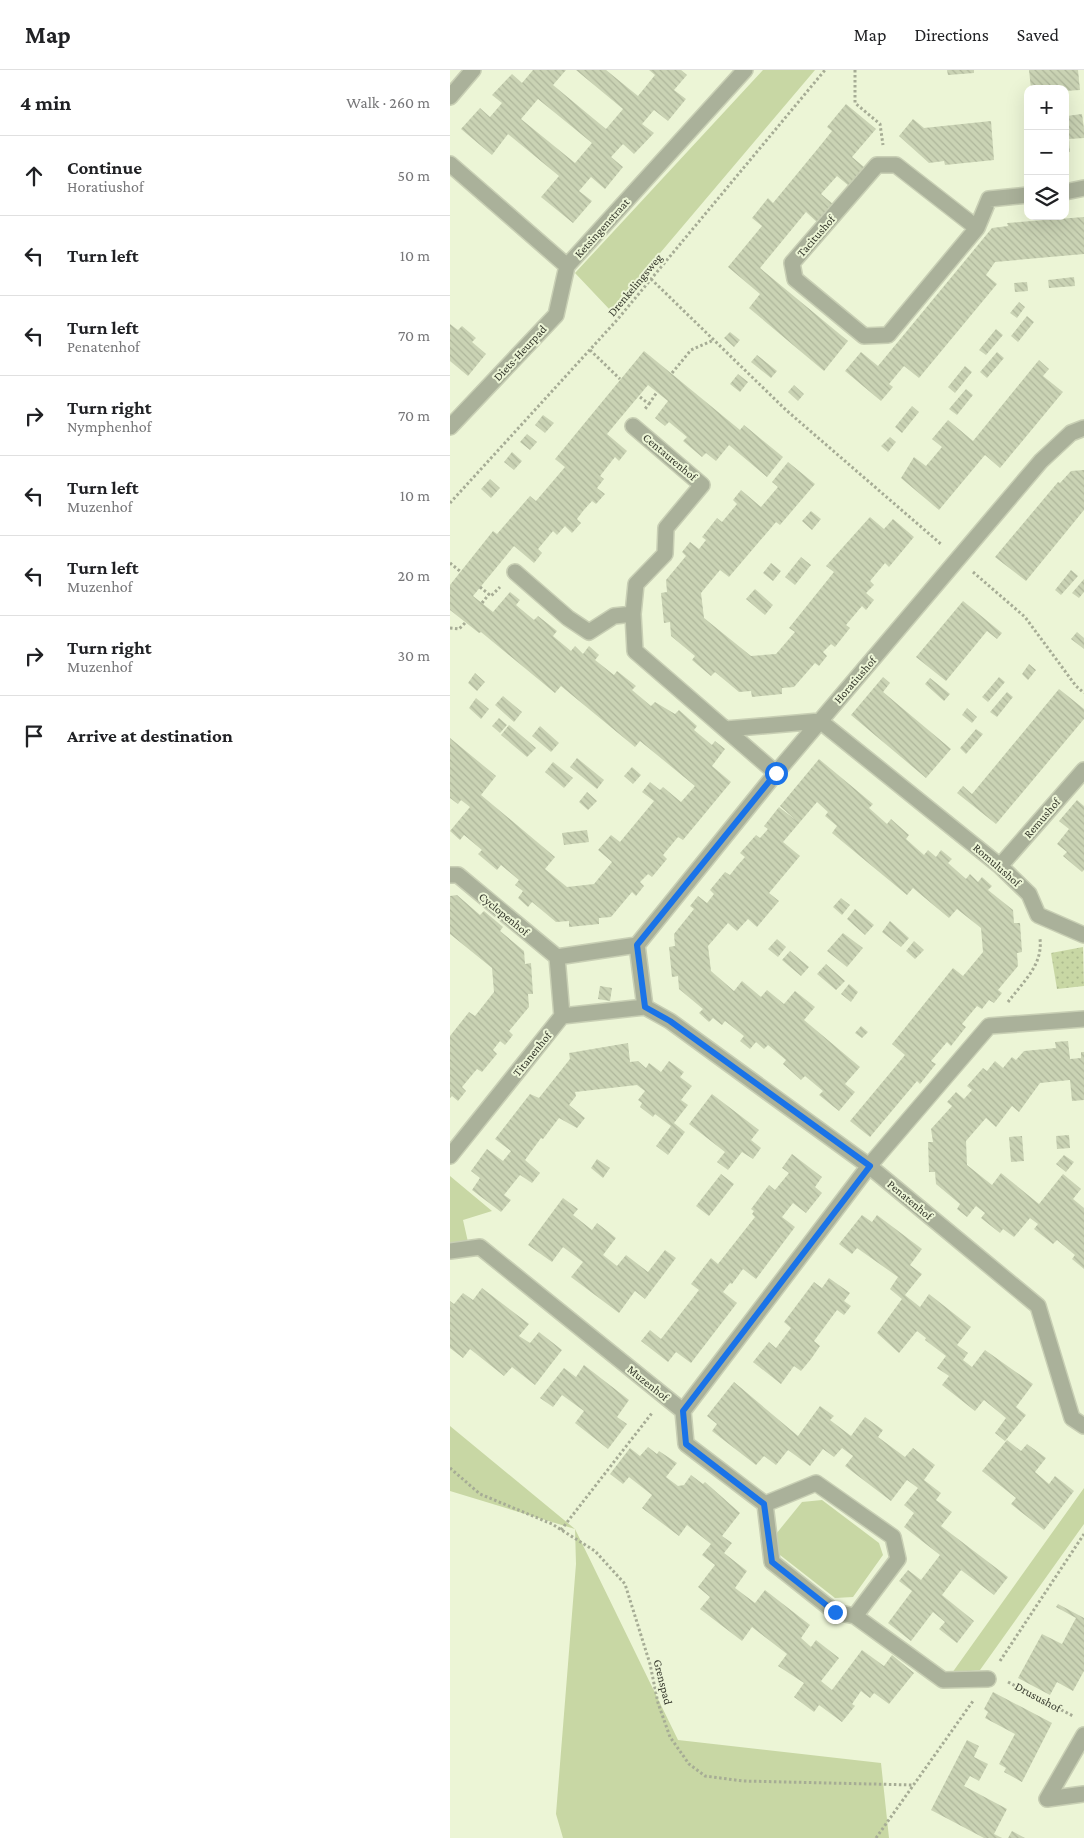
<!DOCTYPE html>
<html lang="en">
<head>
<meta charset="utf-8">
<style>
  body { margin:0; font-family:"Crimson Pro",serif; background:#f6f6f6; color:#202124 }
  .controls { position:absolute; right:15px; top:15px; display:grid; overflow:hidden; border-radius:10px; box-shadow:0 5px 20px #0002 }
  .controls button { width:45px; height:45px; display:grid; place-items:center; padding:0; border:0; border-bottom:1px solid #e0e0e0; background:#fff; color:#202124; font:25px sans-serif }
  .stop { position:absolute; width:15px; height:15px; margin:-11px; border:4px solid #1a73e8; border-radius:50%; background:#fff }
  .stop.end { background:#1a73e8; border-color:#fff; box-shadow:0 1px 5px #0008 }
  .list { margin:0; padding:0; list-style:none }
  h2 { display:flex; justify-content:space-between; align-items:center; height:65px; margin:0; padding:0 20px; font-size:21px }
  h2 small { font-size:16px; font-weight:400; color:#757577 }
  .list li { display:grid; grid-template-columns:32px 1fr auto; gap:15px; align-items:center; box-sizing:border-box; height:80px; padding:0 20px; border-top:1px solid #e0e0e0 }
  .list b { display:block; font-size:19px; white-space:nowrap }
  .list p { margin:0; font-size:16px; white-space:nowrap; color:#757577 }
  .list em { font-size:16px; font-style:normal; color:#757577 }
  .icon { flex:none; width:28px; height:28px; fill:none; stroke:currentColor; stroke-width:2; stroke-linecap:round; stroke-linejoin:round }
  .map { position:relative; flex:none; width:634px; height:1768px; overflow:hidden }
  header { display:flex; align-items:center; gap:30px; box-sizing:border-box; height:70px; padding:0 25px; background:#fff; border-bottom:1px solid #e0e0e0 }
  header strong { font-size:24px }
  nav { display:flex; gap:28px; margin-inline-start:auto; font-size:18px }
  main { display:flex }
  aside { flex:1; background:#fff }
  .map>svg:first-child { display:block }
  .grass { fill:#c8d7a4 }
  .park { fill:url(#park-dots) }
  .building { fill:url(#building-back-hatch); fill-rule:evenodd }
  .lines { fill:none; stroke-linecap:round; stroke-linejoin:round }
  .street-casing { stroke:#c8cfb4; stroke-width:18 }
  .path { stroke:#a6ac95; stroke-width:3; stroke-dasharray:2.5 2.5; stroke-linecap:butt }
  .street { stroke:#aab19a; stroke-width:15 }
  .route { stroke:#1a73e8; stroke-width:6 }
  .labels { text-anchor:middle; stroke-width:4; stroke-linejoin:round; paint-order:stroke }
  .street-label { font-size:12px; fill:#36392d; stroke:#ecf5d6 }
</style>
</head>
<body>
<header>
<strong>Map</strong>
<nav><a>Map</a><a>Directions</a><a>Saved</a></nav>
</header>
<main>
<aside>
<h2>4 min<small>Walk · 260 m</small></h2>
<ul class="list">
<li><svg class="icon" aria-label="ahead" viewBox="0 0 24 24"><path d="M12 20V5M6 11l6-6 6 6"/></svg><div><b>Continue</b><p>Horatiushof</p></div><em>50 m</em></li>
<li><svg class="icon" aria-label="left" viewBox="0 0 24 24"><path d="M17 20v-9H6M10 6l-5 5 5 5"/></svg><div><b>Turn left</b></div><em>10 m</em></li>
<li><svg class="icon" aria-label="left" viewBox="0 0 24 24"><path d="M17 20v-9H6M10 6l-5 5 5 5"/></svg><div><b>Turn left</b><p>Penatenhof</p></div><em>70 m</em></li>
<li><svg class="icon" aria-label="right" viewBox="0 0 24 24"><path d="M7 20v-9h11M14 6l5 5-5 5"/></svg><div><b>Turn right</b><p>Nymphenhof</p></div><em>70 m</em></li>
<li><svg class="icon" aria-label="left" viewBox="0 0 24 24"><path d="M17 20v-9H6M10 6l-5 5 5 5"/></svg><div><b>Turn left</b><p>Muzenhof</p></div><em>10 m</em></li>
<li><svg class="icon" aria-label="left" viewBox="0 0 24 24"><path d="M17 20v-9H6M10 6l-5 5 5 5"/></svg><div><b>Turn left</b><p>Muzenhof</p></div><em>20 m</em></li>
<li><svg class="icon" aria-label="right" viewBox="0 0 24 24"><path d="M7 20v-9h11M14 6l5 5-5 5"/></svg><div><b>Turn right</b><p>Muzenhof</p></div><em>30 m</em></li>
<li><svg class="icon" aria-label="arrive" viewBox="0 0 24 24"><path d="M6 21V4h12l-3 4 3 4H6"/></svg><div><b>Arrive at destination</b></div></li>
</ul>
</aside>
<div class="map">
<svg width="634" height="1768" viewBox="0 0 634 1768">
  <defs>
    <pattern id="park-dots" width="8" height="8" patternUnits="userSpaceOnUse" patternTransform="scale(1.25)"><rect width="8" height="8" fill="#c8d7a4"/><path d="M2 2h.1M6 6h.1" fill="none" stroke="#acb98e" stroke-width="1.8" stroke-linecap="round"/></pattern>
    <pattern id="building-back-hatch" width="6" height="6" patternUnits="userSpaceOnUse" patternTransform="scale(1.25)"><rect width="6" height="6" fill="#cad3b4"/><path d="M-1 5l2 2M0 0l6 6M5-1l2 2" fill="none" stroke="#aeb69b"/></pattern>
  </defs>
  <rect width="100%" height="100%" fill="#ecf5d6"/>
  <path class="grass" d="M313 0H365L161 241 125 203Z
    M0 1106 42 1141 13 1150 18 1172 0 1176Z
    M0 1356 125 1459 228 1670 431 1693 439 1768H113L106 1744 126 1494 125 1459 0 1421Z
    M634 1418V1454L530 1600 502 1603Z
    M372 1430 429 1473 433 1485 403 1527 385 1528 330 1485 326 1464 352 1432Z"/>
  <path class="park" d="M633 877 634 916 607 919 601 883Z"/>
  <path class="building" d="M83 0H116L103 15 156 59 173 39 126 0H156L188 26 205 5 199 0H231L237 5 224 20 236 29 218 51 204 40 192 54 204 63 184 84 173 74 161 87 173 97 155 119 141 107 129 121 142 131 123 153 91 127 109 106 58 64 42 85 11 59 30 38 40 47 52 33 42 25 62 4 72 13ZM88 29 142 73 125 93 71 49Z
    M497 0H524V3L498 5Z
    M579 0H628L630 20 615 21V19H581Z
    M396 34 426 59 402 87 414 97 399 116 387 106 371 124 383 134 368 153 356 142 310 198 398 271 374 301 299 238 310 224 278 197 312 156 302 148 318 128 323 133 370 76 382 61 377 57Z
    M615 41 617 46 632 44 634 59V68L619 69 620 82 615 83Z
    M463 49 474 58 541 51 544 90 495 95 494 91 479 93 449 66Z
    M634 147V184L545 192 536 205 547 214 469 308 454 296 439 314 443 317 431 331 395 301 411 282 428 296 542 158 558 156 557 153Z
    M624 207 625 216 599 218 598 210Z
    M577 212 578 221 565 222 564 213Z
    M569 232 575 237 567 248 560 243Z
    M577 246 584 252 568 272 561 266Z
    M0 254 8 260 12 256 26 268 22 272 36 284 18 306 0 291Z
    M546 259 553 265 536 285 529 280Z
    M280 262 290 270 284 277 274 268Z
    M194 281 290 360 294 355 333 387 317 407 279 375 266 391 256 383 252 387 233 371 237 367 219 352 215 356 205 348 218 331 198 315 157 364 177 381 169 391 165 387 150 406 154 409 147 418 155 424 146 434 142 431 133 441 127 449 131 453 122 463 115 456 107 465 103 461 88 479 92 483 84 493 64 476 23 526 43 542 60 522 70 530 66 535 84 550 88 546 107 561 103 566 121 581 125 576 133 584 139 576 149 585 145 590 164 605 167 601 186 616 182 620 201 636 205 632 225 644 229 640 247 656 244 660 262 675 265 671 275 679 262 696 281 712 233 770 228 767 213 785 217 789 202 807 198 804 190 812 194 816 186 826 182 822 161 847 149 848V854L119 857V851L106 852 82 832 78 837 68 828 73 821 65 815 69 810 51 795 47 800 28 784 32 780 14 765 10 770 0 761 20 737 11 730 8 734 0 728V668L46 706 31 725 105 787 95 799 117 817 144 814 162 792 148 780 161 765 170 772 204 731 192 722 200 712 210 720 213 717 231 732 245 716 190 671 185 677 111 616 105 623 31 562 29 563 0 540V515L43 461 47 464 80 426 86 431 115 397 105 389Z
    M547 282 554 288 537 308 530 302Z
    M307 285 327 301 321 308 301 292Z
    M589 290 599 299 593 306 613 322 550 398 535 385 489 440 451 408 464 387 476 396 492 377 482 369 498 350 523 371Z
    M515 296 522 302 505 323 498 317Z
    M288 304 298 312 290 322 280 314Z
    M344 315 354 324 348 331 338 322Z
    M516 319 523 325 507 345 499 339Z
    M462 336 469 342 452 363 445 357Z
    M93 345 104 353 95 363 85 355Z
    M77 364 87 372 80 380 70 372Z
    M440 367 446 372 438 382 431 376Z
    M62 382 72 391 64 400 54 392Z
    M338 392 365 414 330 455 326 452 279 507 270 500 251 523 254 548 301 586 326 584 345 562 339 558 384 502 376 496 420 447 434 459 443 449 464 467 439 497 435 493 420 511 424 515 416 523 424 530 416 540 412 536 396 555 400 558 385 577 381 574 373 582 377 586 369 596 365 593 344 617 332 618V624L302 627 301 621 289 622 265 602 261 606 242 590 245 586 221 566 220 552 214 553 211 523 217 522 216 510 236 486 232 482 240 472 249 479 256 470 252 467 267 448 272 452 287 434 283 430 291 420 311 437 328 417 322 412Z
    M634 400V440L576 511 545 487 608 412 610 413 621 401Z
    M40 409 50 418 41 428 31 419Z
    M361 441 371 449 362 460 352 451Z
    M351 487 361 495 345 515 335 507Z
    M321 493 331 501 323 511 313 503Z
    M621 500 628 506 611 525 605 520Z
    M634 509V522L629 528 622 523Z
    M305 519 323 535 315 545 296 529Z
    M513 531 552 563 547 569 537 561 496 611 466 587Z
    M627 562 634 568V579L621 569Z
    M579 594 586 600 578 610 572 604Z
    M25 603 35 612 27 621 18 613Z
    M433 607 440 613 433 622 501 679 476 708 401 645Z
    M549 607 555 612 538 632 532 627Z
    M480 608 500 624 494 631 475 614Z
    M609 619 634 639V649L546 754 507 723 513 716 522 724Z
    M557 622 563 627 547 647 540 642Z
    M53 626 72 642 64 652 45 635Z
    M26 628 39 639 31 649 19 638Z
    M517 638 527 647 522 653 512 645Z
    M49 648 57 655 50 663 42 656Z
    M59 655 86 678 77 687 51 665Z
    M90 656 109 673 101 682 82 666Z
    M526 659 533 664 516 684 510 678Z
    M127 688 154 710 147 719 120 697Z
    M369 689 423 734 419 738 437 754 441 749 459 765 456 769 474 785 478 780 486 787 491 780 502 789 498 793 516 809 520 804 528 812 532 807 542 816 538 820 563 840 564 853H570L572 882 567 883 568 896 548 920 552 923 544 933 539 930 532 939 527 936 512 954 516 957 501 976 497 972 481 991 486 994 470 1014 467 1011 420 1067 400 1051 455 985 442 974 503 898 513 906 533 882 531 858 507 839 499 848 463 818 457 825 382 763 387 756 375 746 378 742 367 732 333 772 350 786 319 823 329 831 307 857 298 849 287 861 278 853 258 876 261 901 284 921 292 911 311 927 317 920 334 934 345 921 365 937 354 950 410 997 395 1014 405 1022 389 1041 369 1025 373 1021 355 1006 351 1010 333 994 336 990 318 975 314 979 306 972 300 979 290 971 294 966 275 951 272 955 263 948 259 952 249 943 253 939 229 919 228 906 222 907 219 877 225 876 224 864 244 839 240 836 248 826 257 833 264 824 260 820 275 802 280 805 287 796 295 787 290 783 306 765 310 768 318 759 314 756 329 737 348 752 330 736Z
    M103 692 123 708 114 718 95 702Z
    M182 697 191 705 183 714 174 706Z
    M137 722 147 731 138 740 129 732Z
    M627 730 634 736V800L632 802 613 786 617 782 607 774 619 759 609 751Z
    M137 760 139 772 114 775 112 763Z
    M7 825 30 845 34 841 53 857 50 861 74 881 75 894 81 893 83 924H78L79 937 59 961 63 965 55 975 50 971 43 980 47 984 32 1002 27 999 12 1017 16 1021 8 1031 2 1026 0 1028V966L19 942 25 946 44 922 42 898 0 864V826Z
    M391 828 400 835 392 845 383 837Z
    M405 839 424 855 415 865 397 849Z
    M440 851 459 868 451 877 432 862Z
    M393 863 413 878 397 897 377 881Z
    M327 869 336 877 328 887 318 879Z
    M464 871 474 880 465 889 456 881Z
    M340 881 359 897 351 906 332 890Z
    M376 894 395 911 386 920 367 904Z
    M399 914 408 922 401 932 391 924Z
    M150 916 162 918 160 931 148 929Z
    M411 956 418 962 412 968 405 963Z
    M618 971 620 989 631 988V982H634V1030L622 1031 620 1010 590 1013 569 1042 562 1036 546 1057 536 1048 516 1071 517 1095 542 1115 551 1103 589 1134 613 1104 631 1119 623 1129 634 1138V1199L622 1189 625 1185 607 1170 603 1174 584 1159 588 1154 580 1148 564 1167 553 1159 550 1163 531 1148 535 1143 526 1136 517 1147 507 1139 510 1134 486 1114 485 1102H479L478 1072H483L481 1059 502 1036 497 1032 506 1022 514 1029 522 1020 517 1016 533 998 537 1001 545 991 553 998 562 987 566 990 574 981 606 978 605 972Z
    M178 973 180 992 188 991 196 998 199 993 211 1002 219 991 234 1002 230 1007 242 1016 231 1030 238 1035 224 1053 235 1062 218 1085 206 1076 221 1056 205 1044 203 1047 190 1037 192 1033 188 1030 195 1021 187 1015 125 1022 126 1026 119 1035 135 1048 127 1058 109 1048 93 1069 91 1068 75 1090 90 1103 82 1113 70 1105 54 1125 61 1130 51 1142 22 1120 30 1108 21 1101 37 1079 53 1091 61 1081 45 1069 80 1024 89 1028 120 989 119 983Z
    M262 1024 309 1060 301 1070 311 1078 303 1089 292 1082 278 1100 267 1092 275 1082 239 1054Z
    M619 1065 620 1078 607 1079 606 1066Z
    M572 1066 574 1091 561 1092 559 1067Z
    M342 1084 372 1107 365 1117 372 1123 356 1143 343 1133 332 1147 345 1157 306 1209 293 1199 282 1214 280 1213 273 1222 287 1233 241 1293 226 1282 218 1292 191 1271 200 1260 211 1269 249 1220 241 1214 261 1188 268 1194 305 1147 302 1144 304 1141 301 1139 319 1115 325 1120 339 1103 332 1098Z
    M614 1085 624 1092 616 1102 606 1094Z
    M147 1089 160 1098 153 1108 141 1098Z
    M271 1104 284 1114 259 1146 246 1136Z
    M113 1128 128 1139 123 1145 142 1160 147 1153 166 1168 153 1185 167 1196 176 1185 198 1202 215 1180 226 1188 195 1229 185 1221 169 1243 121 1207 133 1192 113 1177 102 1192 78 1175Z
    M412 1145 422 1152 427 1145 472 1179 460 1195 472 1204 455 1225 470 1237 479 1224 521 1257 507 1275 518 1283 513 1290 522 1297 535 1280 583 1314 566 1337 576 1345 555 1371 545 1363 556 1348 534 1330 525 1341 492 1315 499 1306 487 1298 496 1286 475 1270 476 1268 467 1261 449 1283 427 1263 452 1229 440 1219 448 1207 407 1178 402 1184 389 1174Z
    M379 1208 400 1223 394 1231 401 1236 394 1245 387 1240 364 1271 370 1276 361 1289 351 1301 344 1296 331 1314 303 1292 319 1272 326 1278 341 1258 334 1252 364 1212 372 1218Z
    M32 1218 79 1254 69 1266 80 1273 89 1262 112 1280 85 1315 62 1297 54 1306 20 1279 13 1288 0 1278V1231L4 1234 13 1223 23 1230Z
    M134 1295 179 1330 167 1347 177 1354 158 1379 125 1353 134 1341 112 1325 103 1337 90 1328 114 1298 126 1307Z
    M284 1312 348 1366 370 1336 384 1346 380 1350 401 1366 415 1347 433 1360 428 1367 455 1387 463 1378 485 1395 474 1410 491 1423 486 1430 502 1442 491 1456 558 1507 544 1525 511 1500 492 1525 524 1551 507 1573 489 1559 495 1552 483 1542 461 1571 438 1553 462 1521 449 1511 458 1500 471 1510 490 1485 454 1457 464 1443 454 1435 468 1418 457 1410 441 1431 395 1396 403 1386 392 1378 384 1387 373 1379 360 1396 338 1380 326 1395 314 1386 306 1395 262 1361 267 1354 257 1346Z
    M557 1370 571 1381 577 1374 596 1388 585 1402 599 1414 605 1406 624 1421 594 1460 561 1434 566 1428 532 1401Z
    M198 1377 207 1384 209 1381 227 1393 216 1407 228 1416 234 1415 241 1405 253 1414 255 1412 290 1443 272 1466 282 1473 274 1483 297 1501 285 1518 305 1533 315 1520 360 1555 351 1568 361 1577 366 1570 389 1588 371 1611 382 1620 412 1580 434 1596 442 1585 464 1603 439 1634 424 1623 420 1628 411 1621 402 1634 405 1636 392 1652 369 1635 364 1642 344 1627 354 1613 328 1596 337 1584 302 1557 292 1571 250 1539 260 1527 248 1517 265 1495 252 1485 261 1474 237 1455 229 1466 192 1438 202 1425 179 1407 173 1414 160 1404 180 1378 190 1386Z
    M608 1534 634 1548V1601L623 1621 607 1612 600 1625 568 1608 592 1564 612 1574 626 1548 606 1537Z
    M543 1622 602 1653 572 1712 554 1702 556 1698 549 1694 565 1664 535 1648 538 1642 534 1639Z
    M517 1670 529 1676 524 1687 538 1694 529 1711 520 1706 514 1716 557 1739 544 1764 552 1768H534L481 1740Z
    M562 1761 575 1768H558Z"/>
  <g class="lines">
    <g class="street-casing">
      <path id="street" d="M0 27 23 0
        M0 94 117 196
        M427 95H446L527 158 438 265 414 266 345 209 342 193Z
        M615 122 634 118
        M527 158 539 129 578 125
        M183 356 252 415 216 458 215 484 186 514 183 544 185 581 326 703
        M0 357 106 245 117 196 295 0
        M65 502 118 548 139 562 164 546 183 544
        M370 651 550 796 579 824 588 845 634 865
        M276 659 370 651
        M550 796 634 700
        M0 805H8L107 887
        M187 875 326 703 591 391 621 363 634 358
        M187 875 195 937
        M107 887 187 875
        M107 887 112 946
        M195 937 220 951 419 1096 588 1236 622 1348 634 1356
        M0 1086 112 946 195 937
        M0 1181 30 1177 233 1341 236 1374 315 1434 322 1492 385 1542 405 1546 493 1610 538 1609
        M233 1341 419 1096 539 956 634 949
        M315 1434 366 1413 443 1467 448 1489 405 1546
        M634 1665 597 1729 634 1724"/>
    </g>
    <path class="path" d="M405 0V33L430 54 433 75
      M201 209 336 340 492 475
      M140 280 170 309
      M222 303 241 280 264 270
      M190 327 199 334 195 339
      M199 334 207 322
      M0 433 167 250 375 0
      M0 493 11 502
      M523 502 575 547 626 616 634 623
      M30 517 41 526 50 517
      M32 533 39 524
      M0 558 9 559 16 552
      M558 932C573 912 593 895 590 869
      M0 1398 30 1424 102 1454 145 1481 175 1514 200 1594 208 1633 220 1667 239 1694 255 1706 293 1711 464 1715
      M111 1460 202 1343
      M550 1591 634 1464
      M558 1612 623 1646
      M426 1768 523 1631"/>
    <use href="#street" class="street"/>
  </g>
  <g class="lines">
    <path class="route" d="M326 703 187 875 195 937 220 951 420 1096 233 1341 236 1374 314 1434 322 1492 385 1542"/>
  </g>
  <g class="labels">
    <g class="street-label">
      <text transform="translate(152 158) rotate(-48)" y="4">Ketsingenstraat</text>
      <text transform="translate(366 166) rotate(-49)" y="4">Tacitushof</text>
      <text transform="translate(185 215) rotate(-50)" y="4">Drenkelingsweg</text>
      <text transform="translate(70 283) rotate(-47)" y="4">Diets-Heurpad</text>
      <text transform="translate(220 387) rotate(40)" y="4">Centaurenhof</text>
      <text transform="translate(405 610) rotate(-49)" y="4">Horatiushof</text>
      <text transform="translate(592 748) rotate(-49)" y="4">Remushof</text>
      <text transform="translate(547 795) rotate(41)" y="4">Romulushof</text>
      <text transform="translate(54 844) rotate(39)" y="4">Cyclopenhof</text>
      <text transform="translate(82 984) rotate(-51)" y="4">Titanenhof</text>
      <text transform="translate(460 1130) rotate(40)" y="4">Penatenhof</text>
      <text transform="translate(198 1313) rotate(39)" y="4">Muzenhof</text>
      <text transform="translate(213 1612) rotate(76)" y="4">Grenspad</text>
      <text transform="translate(588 1627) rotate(28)" y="4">Drusushof</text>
    </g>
  </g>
</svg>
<div class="controls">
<button>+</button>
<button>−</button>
<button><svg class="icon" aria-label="layers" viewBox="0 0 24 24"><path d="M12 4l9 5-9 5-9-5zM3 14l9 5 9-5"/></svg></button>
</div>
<div class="stop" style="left:326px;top:703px"></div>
<div class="stop end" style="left:385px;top:1542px"></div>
</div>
</main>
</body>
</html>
